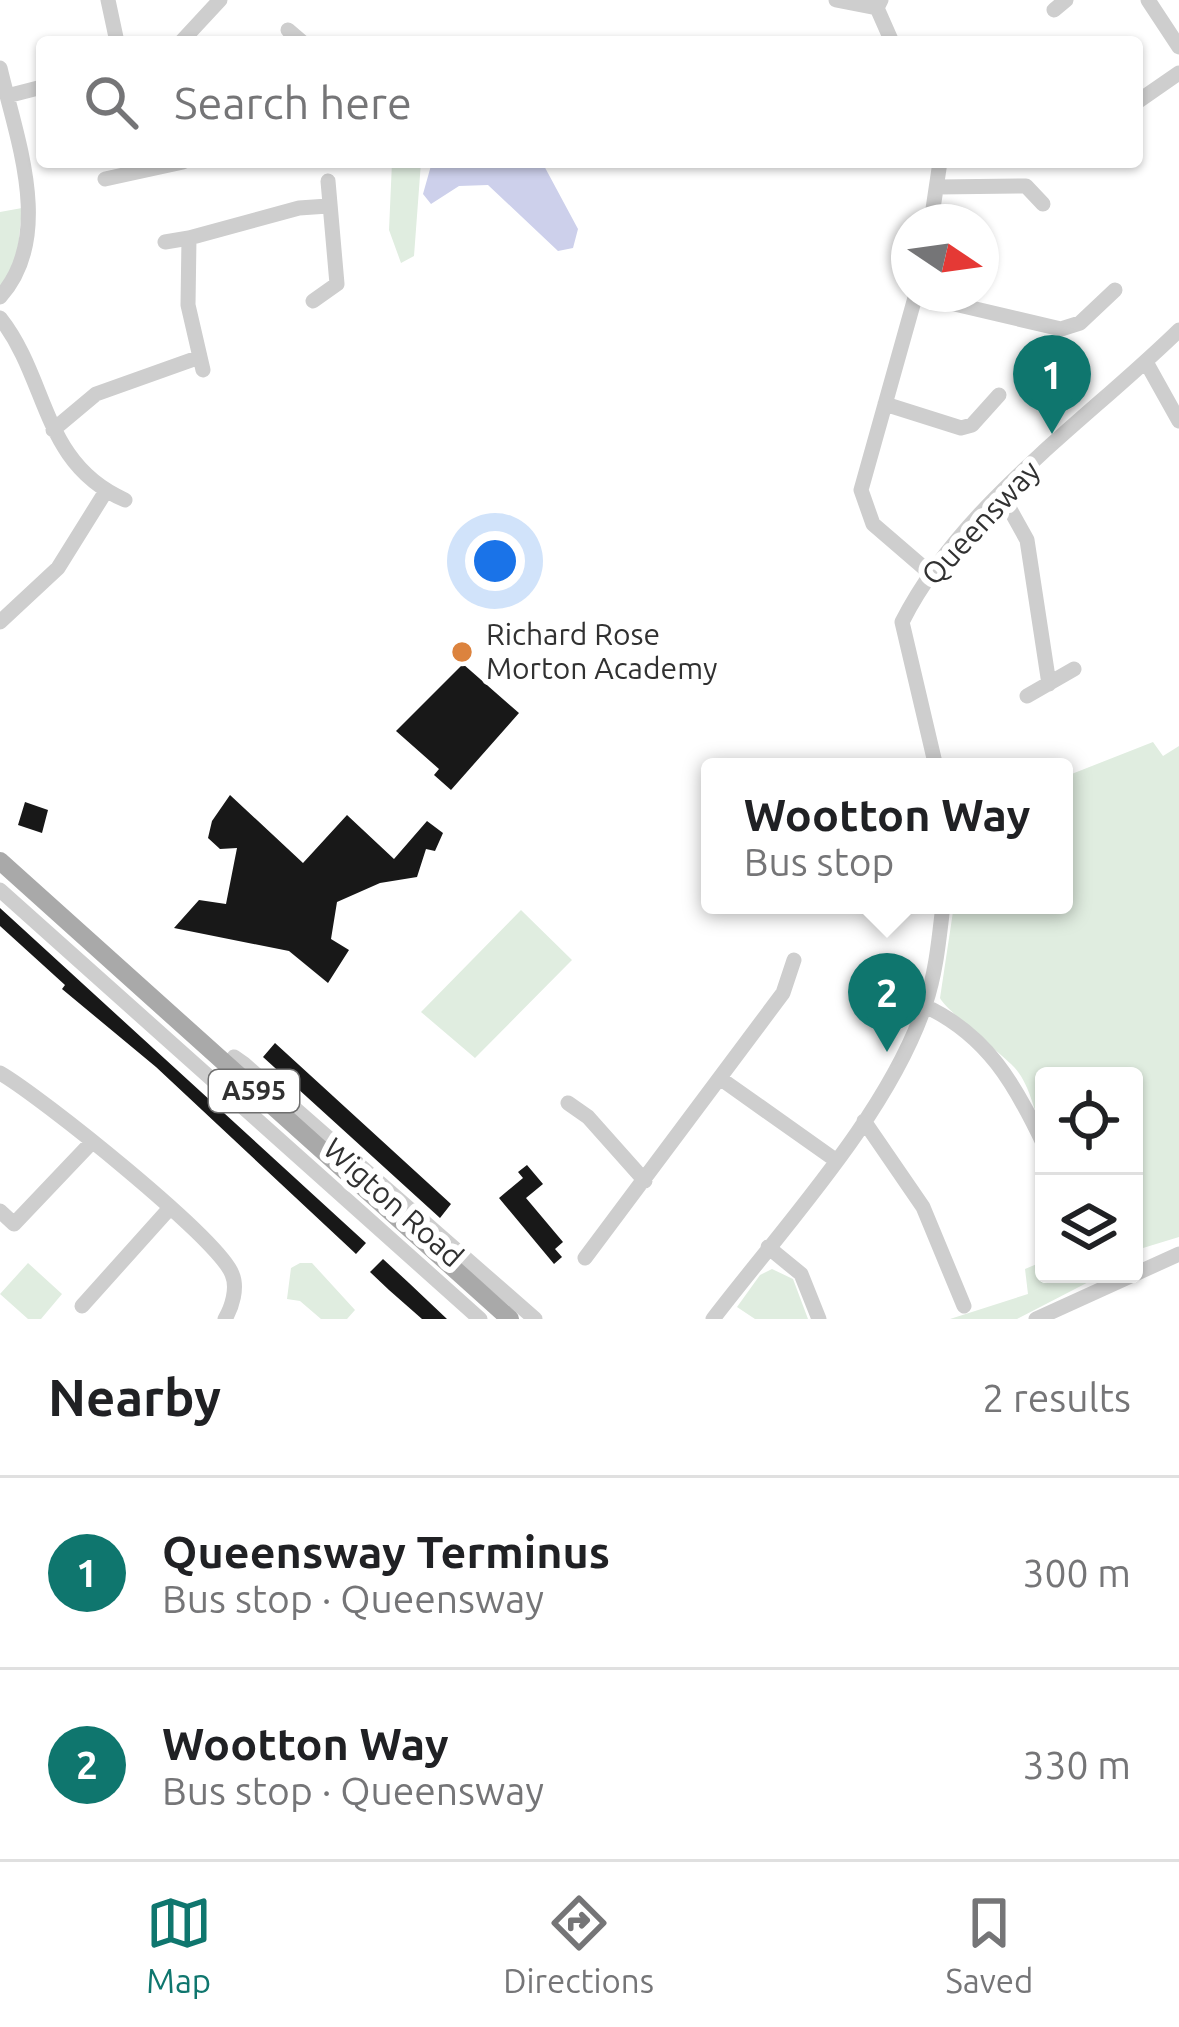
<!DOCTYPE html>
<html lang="en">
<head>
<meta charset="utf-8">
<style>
  body { margin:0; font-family:Ubuntu,sans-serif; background:#f6f6f6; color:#202124 }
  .controls { position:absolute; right:36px; bottom:36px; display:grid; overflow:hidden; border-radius:12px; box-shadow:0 3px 9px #0004 }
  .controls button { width:108px; height:108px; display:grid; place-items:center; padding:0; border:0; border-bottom:3px solid #e0e0e0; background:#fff; color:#202124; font:60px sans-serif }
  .compass { position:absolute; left:891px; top:204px; width:108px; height:108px; border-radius:50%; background:#fff; box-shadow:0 3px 9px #0004; rotate:103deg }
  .you { position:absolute; left:495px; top:561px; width:42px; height:42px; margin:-30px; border:9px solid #fff; border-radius:50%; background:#1a73e8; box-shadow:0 0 0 18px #1a73e833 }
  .badge { display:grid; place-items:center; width:78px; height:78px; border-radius:50%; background:#0f766e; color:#fff; font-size:39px; font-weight:700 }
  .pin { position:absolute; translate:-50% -99px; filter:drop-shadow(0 3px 6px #0008) }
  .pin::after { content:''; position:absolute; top:63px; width:42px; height:36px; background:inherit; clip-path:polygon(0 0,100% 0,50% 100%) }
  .popup { position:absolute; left:701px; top:758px; width:372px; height:156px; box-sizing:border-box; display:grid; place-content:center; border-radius:12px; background:#fff; filter:drop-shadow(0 3px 9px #0005); font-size:39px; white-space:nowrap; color:#757577 }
  .popup b { font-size:45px; color:#202124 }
  .popup::after { content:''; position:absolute; left:50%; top:100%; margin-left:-24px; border:24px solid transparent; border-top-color:#fff }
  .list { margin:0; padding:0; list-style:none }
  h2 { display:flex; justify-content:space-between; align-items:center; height:156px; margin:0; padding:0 48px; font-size:51px }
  h2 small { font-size:39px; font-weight:400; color:#757577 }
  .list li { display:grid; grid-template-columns:78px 1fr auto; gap:36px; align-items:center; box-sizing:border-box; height:192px; padding:0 48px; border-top:3px solid #e0e0e0 }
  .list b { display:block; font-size:45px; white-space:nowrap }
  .list p { margin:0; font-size:39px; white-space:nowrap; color:#757577 }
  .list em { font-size:39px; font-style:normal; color:#757577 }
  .icon { flex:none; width:66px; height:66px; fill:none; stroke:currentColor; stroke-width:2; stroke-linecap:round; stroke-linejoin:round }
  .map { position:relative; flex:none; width:1179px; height:1319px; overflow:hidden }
  .search { position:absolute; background:#fff; box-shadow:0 3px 9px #0004; left:36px; right:36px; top:36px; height:132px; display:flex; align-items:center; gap:30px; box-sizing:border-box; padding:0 42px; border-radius:12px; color:#757577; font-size:45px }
  .sheet { height:540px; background:#fff }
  nav { display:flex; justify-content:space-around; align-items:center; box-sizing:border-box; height:168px; border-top:3px solid #e0e0e0; background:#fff; font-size:33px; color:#757577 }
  nav a { display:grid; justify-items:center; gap:6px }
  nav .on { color:#0f766e }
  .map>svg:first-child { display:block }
  .green { fill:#e0ede0 }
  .water { fill:#cdd0eb }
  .building { fill:#181818 }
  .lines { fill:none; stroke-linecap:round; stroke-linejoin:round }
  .minor { stroke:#cecece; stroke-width:15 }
  .major { stroke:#a9a9a9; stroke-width:18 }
  .poi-dot { fill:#dc833e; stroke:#fff; stroke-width:4.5 }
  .labels { text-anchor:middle; stroke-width:12; stroke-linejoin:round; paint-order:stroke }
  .shield { fill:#fff; stroke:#6f6f6f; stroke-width:3 }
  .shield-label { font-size:27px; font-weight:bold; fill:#313131 }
  .street-label { font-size:30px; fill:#313131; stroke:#fff }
  .poi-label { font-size:30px; fill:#313131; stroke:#fff; text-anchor:start }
</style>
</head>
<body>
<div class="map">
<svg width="1179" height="1319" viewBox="0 0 1179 1319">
  <rect width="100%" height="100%" fill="#fff"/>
  <path class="green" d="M392 162H421L414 256 401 263 389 230Z
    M22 208 17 259 0 294V212Z
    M1153 742 1163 756 1179 746V1237L1143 1248 1142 1258 1134 1261V1076H1044V1135C1034 1113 1030 1081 1011 1064 1000 1053 944 1008 940 998L954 905H1064V777Z
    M521 910 572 960 475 1058 421 1012Z
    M1044 1261V1274H1104L1017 1319H950L1028 1294 1025 1269Z
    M28 1263 62 1294 41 1319H28L0 1294Z
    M300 1263H312L355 1310 347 1319H321L300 1301 287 1299 291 1268Z
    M772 1269 793 1279 808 1319H755L737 1307 760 1275Z"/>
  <path class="water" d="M432 162H542L578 229 573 248 558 251 488 185 459 186 431 204 423 194Z"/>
  <path class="building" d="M463 664 519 713 451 790 434 775 439 769 396 731Z
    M230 795 303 863 347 815 394 859 427 821 443 833 435 851 426 849 417 877 380 883 337 902 331 939 349 950 328 983 289 951 174 928 199 900 226 904 237 848 220 849 208 838 212 821Z
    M25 802 48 810 42 833 18 825Z
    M0 908 366 1243 356 1254 156 1067 62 989 65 985 0 926Z
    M275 1043 451 1204 440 1218 263 1057Z
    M527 1165 543 1184 526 1198 563 1242 555 1249 562 1257 554 1264 499 1198 523 1178 518 1172Z
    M383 1259 409 1283 447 1319H422L389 1290 370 1272Z"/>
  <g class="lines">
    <path class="minor" d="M108 0 117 42
      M836 0 877 8
      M881 0 877 8 892 42
      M1148 0 1179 47
      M1054 10 1066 0
      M288 30 302 42
      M181 42 220 0
      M0 68C16 137 55 236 0 297
      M7 96 42 87
      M1137 102 1179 73
      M105 179 183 162
      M938 187 1026 186 1043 204
      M931 222 940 162
      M165 242 189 238
      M916 294 861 490 873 524 931 574
      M916 295 1061 329 1080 323 1115 290
      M313 301 337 284 328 181
      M0 318C49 380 41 463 125 500
      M1146 362 1179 421
      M203 370 188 305 189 238 299 208 328 206
      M885 404 961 428 972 425 999 395
      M53 430 96 394 197 358
      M1002 495 1027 540 1049 684
      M0 622 58 568 106 491
      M1027 696 1074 669
      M936 767 902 622C961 505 1086 421 1179 330
      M0 890 480 1319
      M925 1006C987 1035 1015 1084 1044 1145
      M227 1067 234 1057 244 1064 535 1319
      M0 1073C40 1096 218 1238 232 1274 238 1288 232 1307 225 1319
      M721 1079 834 1159
      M568 1103 588 1117 645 1181
      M864 1121 923 1207 964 1306
      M0 1211 14 1224 92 1142
      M768 1247 801 1274 819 1319
      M585 1258 783 993 794 960
      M82 1306 169 1209
      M713 1319C784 1226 888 1115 925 1005 936 973 939 939 943 905
      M1036 1319 1179 1254"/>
    <path class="major" d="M0 861 510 1319"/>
  </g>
  <circle class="poi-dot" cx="462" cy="652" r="12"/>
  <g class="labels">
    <rect class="shield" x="209" y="1070" width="90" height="42" rx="9"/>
    <g class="shield-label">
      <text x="254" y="1100">A595</text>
    </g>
    <g class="street-label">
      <text transform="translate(981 523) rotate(-47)" y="10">Queensway</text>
      <text transform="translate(393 1203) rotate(42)" y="10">Wigton Road</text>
    </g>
    <g class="poi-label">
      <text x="486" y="645">Richard Rose<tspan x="486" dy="34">Morton Academy</tspan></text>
    </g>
  </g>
</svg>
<div class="controls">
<button><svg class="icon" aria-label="locate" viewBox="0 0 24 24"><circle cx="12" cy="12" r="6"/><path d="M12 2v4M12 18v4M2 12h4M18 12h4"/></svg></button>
<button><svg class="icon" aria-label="layers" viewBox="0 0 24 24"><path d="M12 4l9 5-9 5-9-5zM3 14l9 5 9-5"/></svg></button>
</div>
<svg class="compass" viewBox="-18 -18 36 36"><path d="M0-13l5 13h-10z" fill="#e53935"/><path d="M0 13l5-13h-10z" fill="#757577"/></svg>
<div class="you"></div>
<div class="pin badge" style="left:1052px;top:434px">1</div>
<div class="pin badge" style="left:887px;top:1052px">2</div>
<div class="popup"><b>Wootton Way</b>Bus stop</div>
<div class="search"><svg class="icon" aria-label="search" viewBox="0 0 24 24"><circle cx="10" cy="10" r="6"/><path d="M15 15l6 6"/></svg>Search here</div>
</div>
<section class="sheet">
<h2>Nearby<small>2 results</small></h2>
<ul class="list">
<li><span class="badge">1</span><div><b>Queensway Terminus</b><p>Bus stop · Queensway</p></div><em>300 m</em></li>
<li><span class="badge">2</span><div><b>Wootton Way</b><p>Bus stop · Queensway</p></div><em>330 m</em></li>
</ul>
</section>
<nav>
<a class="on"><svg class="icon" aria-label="map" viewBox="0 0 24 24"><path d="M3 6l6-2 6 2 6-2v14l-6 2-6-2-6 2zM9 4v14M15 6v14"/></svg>Map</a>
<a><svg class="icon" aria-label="directions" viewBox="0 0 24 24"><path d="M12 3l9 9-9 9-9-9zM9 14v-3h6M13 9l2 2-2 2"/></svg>Directions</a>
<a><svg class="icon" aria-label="saved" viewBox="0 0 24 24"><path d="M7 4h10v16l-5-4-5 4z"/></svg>Saved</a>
</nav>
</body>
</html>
